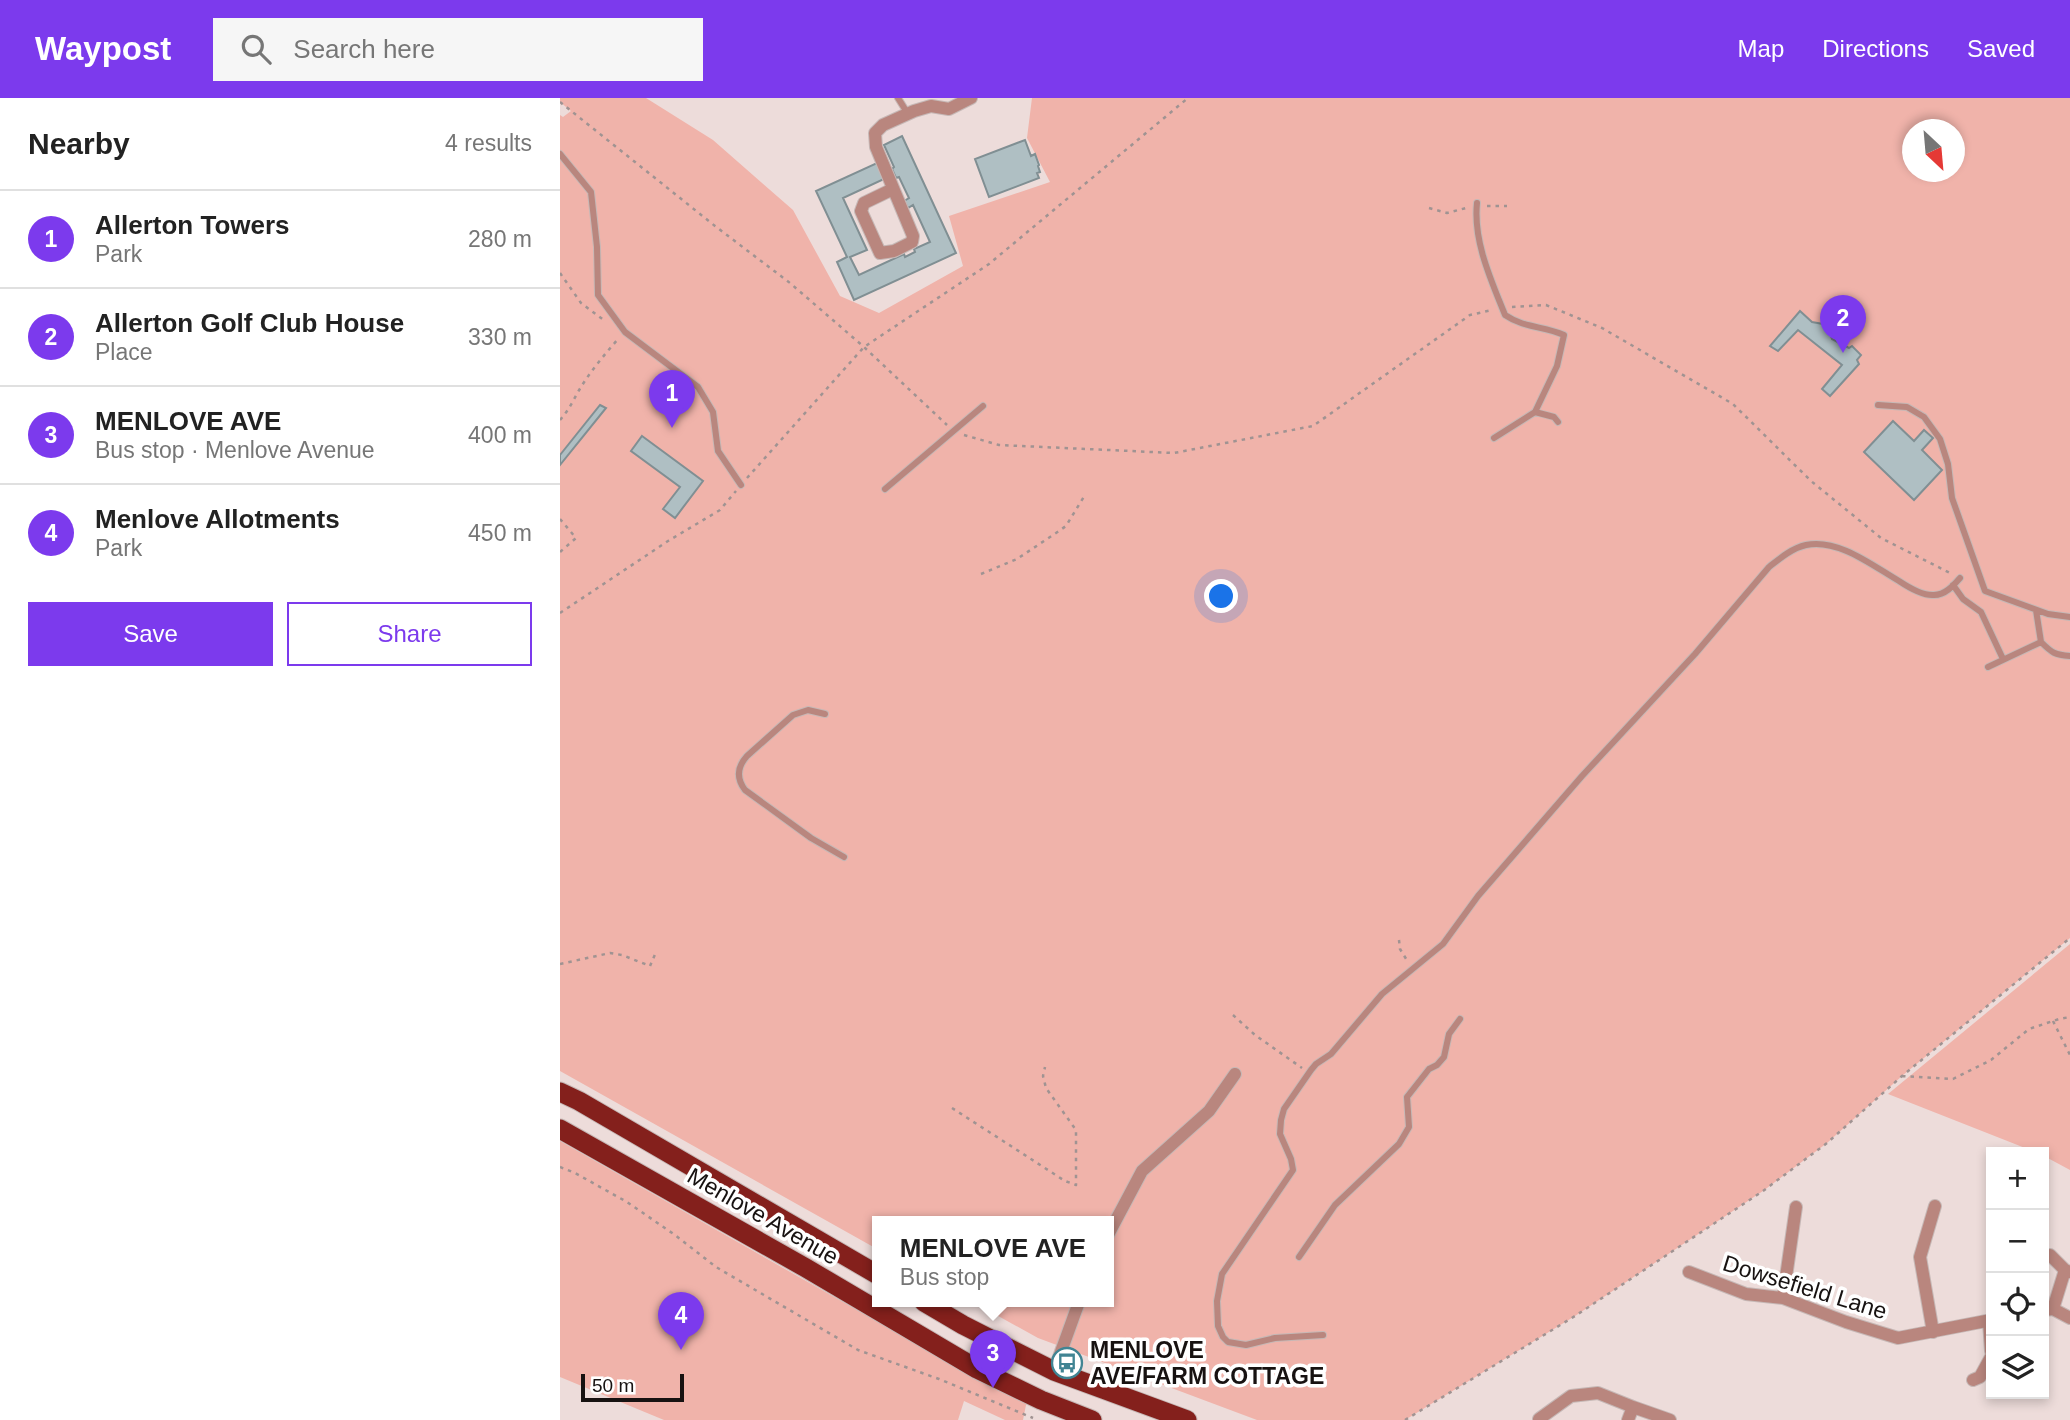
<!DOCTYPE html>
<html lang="en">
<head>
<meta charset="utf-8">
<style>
  body { margin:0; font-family:Helvetica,sans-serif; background:#f6f6f6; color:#222 }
  .controls { position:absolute; right:21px; bottom:21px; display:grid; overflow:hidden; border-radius:0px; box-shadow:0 4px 10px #0003 }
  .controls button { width:63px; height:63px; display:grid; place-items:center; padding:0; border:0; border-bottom:2px solid #e0e0e0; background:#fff; color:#222; font:35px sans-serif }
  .compass { position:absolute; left:1342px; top:21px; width:63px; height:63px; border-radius:50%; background:#fff; box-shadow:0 4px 10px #0003; rotate:154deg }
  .scale { position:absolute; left:21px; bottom:18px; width:103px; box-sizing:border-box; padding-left:7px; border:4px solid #171211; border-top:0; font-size:19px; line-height:24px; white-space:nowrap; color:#171211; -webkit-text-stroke:5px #fff; paint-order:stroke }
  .you { position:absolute; left:662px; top:499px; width:24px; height:24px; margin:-18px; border:5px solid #fff; border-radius:50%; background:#1a73e8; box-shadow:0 0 0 10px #1a73e833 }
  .badge { display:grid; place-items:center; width:46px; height:46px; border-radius:50%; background:#7c3aed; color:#fff; font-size:23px; font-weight:700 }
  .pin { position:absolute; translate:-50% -58px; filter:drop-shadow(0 2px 4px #0008) }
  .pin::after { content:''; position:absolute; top:37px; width:24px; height:21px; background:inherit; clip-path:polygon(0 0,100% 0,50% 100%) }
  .popup { position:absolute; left:312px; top:1118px; width:242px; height:91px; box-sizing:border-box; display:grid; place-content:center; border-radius:0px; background:#fff; filter:drop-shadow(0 2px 5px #0005); font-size:23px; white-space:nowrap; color:#767676 }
  .popup b { font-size:26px; color:#222 }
  .popup::after { content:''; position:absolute; left:50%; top:100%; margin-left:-14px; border:14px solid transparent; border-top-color:#fff }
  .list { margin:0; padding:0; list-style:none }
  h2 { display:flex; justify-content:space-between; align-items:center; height:91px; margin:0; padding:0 28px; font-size:30px }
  h2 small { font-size:23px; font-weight:400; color:#767676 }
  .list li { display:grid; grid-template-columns:46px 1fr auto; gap:21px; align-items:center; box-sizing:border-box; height:98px; padding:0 28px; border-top:2px solid #e0e0e0 }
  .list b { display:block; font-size:26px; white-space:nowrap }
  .list p { margin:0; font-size:23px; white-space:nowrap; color:#767676 }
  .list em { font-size:23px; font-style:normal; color:#767676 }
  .actions { display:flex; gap:14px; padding:21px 28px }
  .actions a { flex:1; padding:16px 0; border:2px solid #7c3aed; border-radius:0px; text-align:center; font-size:24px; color:#7c3aed }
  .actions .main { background:#7c3aed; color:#fff }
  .icon { flex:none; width:38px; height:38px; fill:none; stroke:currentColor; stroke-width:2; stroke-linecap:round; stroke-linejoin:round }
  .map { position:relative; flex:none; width:1510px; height:1322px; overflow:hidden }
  header { display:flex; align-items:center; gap:42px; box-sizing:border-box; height:98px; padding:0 35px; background:#7c3aed; color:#fff }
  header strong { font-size:33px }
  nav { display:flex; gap:38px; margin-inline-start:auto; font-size:24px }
  .search { width:490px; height:63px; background:#f6f6f6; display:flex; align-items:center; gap:18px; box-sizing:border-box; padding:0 24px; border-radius:0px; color:#767676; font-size:26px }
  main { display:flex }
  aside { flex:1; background:#fff }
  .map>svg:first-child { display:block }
  .green { fill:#f0b3aa; fill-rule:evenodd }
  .building { fill:#afbfc3; stroke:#808f93; stroke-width:2 }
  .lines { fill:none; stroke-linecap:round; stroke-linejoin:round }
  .service-casing { stroke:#c6b8b6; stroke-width:8 }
  .minor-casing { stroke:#c6b8b6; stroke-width:14 }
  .trunk-casing { stroke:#c6b8b6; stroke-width:21 }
  .path { stroke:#a09392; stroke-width:2.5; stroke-dasharray:3.5 5; stroke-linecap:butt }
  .service { stroke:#b9867e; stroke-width:6 }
  .minor { stroke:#b9867e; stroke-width:12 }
  .trunk { stroke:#84201c; stroke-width:19 }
  .labels { text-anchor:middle; stroke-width:7; stroke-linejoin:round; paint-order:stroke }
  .street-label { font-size:23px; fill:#171211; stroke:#fff }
  .poi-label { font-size:23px; font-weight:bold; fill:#171211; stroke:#fff; text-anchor:start }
</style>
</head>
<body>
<header>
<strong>Waypost</strong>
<div class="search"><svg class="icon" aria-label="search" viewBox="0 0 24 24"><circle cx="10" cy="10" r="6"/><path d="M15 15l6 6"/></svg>Search here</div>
<nav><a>Map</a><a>Directions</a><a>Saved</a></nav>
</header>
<main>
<aside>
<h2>Nearby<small>4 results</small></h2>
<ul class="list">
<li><span class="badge">1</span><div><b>Allerton Towers</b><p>Park</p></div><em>280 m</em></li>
<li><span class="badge">2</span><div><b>Allerton Golf Club House</b><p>Place</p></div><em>330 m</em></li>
<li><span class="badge">3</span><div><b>MENLOVE AVE</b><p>Bus stop · Menlove Avenue</p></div><em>400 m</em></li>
<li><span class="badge">4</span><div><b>Menlove Allotments</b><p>Park</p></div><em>450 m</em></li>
</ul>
<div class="actions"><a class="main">Save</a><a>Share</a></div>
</aside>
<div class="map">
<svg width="1510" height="1322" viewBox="0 0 1510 1322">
  <rect width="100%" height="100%" fill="#eddcda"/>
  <path class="green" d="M0 0H86L153 42 233 112 280 198 319 215 403 168 389 118 490 84 467 40 472 0H1510V840L1342 978 1267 1045 1203 1093 1015 1218 845 1322H697L478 1240 413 1204H548V1124H318L317 1151 0 973V17L3 19 11 13 0 4ZM1352 32H1394V74H1352Z
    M1510 846V1072L1484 1058V1054H1475L1328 996Z
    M0 1043 334 1233 467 1302 463 1322H445L404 1303 398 1322H104L0 1279Z"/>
  <path class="building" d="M342 38 396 155 294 202 277 164 287 159 256 93 317 65 324 81 283 100 307 152 290 159 299 177 344 156 345 159 355 154 354 151 370 144 353 107 348 110 344 103 349 100 339 79 336 80 332 71 334 69 324 47Z
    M465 42 471 58 475 56 479 67 478 68 480 74 477 75 479 80 429 99 415 61Z
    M1240 213 1252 224 1263 226 1269 231 1272 241 1289 250 1292 248 1301 257 1297 262 1299 266 1270 298 1262 291 1282 267 1238 232 1218 253 1210 248Z
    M40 307 46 310 0 367V357Z
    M1333 323 1354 343 1364 332 1373 340 1362 352 1382 372 1354 402 1304 354Z
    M82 338 143 383 115 420 103 411 120 389 71 353Z"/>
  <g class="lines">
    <g class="service-casing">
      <path id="service" d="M338 0 348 16
        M0 56 31 94 37 149 38 197 65 234 138 289 153 314 158 353 181 387
        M917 105C913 143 931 182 945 217 964 230 983 228 1004 237L997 268 975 314 934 340
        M1318 307 1347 309 1364 319 1380 341 1388 366 1392 400 1425 493 1488 516 1510 519
        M975 314 994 319 998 324
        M325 391 423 308
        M1393 487 1403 501 1421 514 1443 561
        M1481 544C1492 555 1495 557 1510 558
        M1428 569 1481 544 1476 512
        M265 616 248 612 233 617 187 658C177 669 176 680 185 692L251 740 284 759
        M739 1159 775 1107 839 1046 849 1029 847 999 869 971 877 967 884 959 889 936 900 921
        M763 1237 715 1240 686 1247 668 1244 663 1239 658 1228 657 1203 662 1176 733 1072 731 1061 720 1036 721 1022 724 1011 751 972 756 966 771 956 822 896 883 846 918 798 1022 678 1135 556 1209 469C1219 461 1232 450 1246 447 1278 440 1313 468 1339 483 1348 489 1363 498 1374 497 1385 497 1393 488 1400 480"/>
    </g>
    <g class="minor-casing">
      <path id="minor" d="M333 91 304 105 301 113 320 155 334 153 352 144 353 138 316 49 315 35 323 27 354 13 371 8 389 11 411 0
        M548 1137 582 1073 649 1013 675 976
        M1490 1157 1505 1172 1510 1174
        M1129 1174 1186 1196 1223 1200 1286 1224 1338 1240 1431 1222
        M1223 1200 1236 1109
        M1493 1211 1505 1172
        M1484 1212 1493 1211 1510 1220
        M1429 1223 1431 1253
        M1373 1234 1360 1159 1375 1108
        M494 1273 519 1204
        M1413 1282 1420 1279 1431 1259
        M979 1321 1011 1298 1038 1295 1073 1309
        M1068 1322 1073 1309 1110 1322"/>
    </g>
    <g class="trunk-casing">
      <path id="trunk" d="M0 994 19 1003 318 1177
        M0 1031 246 1170 417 1271 481 1302 532 1322
        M364 1204 403 1227 494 1273 627 1322"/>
    </g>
    <path class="path" d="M0 4 155 128 230 185 304 249 387 327
      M927 108H947
      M869 110 887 115 906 110
      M0 175 21 205 45 223
      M952 209 986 207 1042 230 1173 306 1251 383 1321 440 1392 476
      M0 322C8 313 12 305 18 294 29 275 44 257 59 240
      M404 337 439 347 614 355 753 328 910 217 932 212
      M187 380 304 249 429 166 628 0
      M0 421 16 440 0 454
      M421 476 457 461 496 435 506 428 525 397
      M0 515 108 443 160 412 176 393
      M839 842 840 851 848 864
      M0 866 50 855 62 857 90 868 96 854
      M673 917 695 937 742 970
      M1493 923 1510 957
      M1342 978 1393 981 1431 962 1469 931 1499 921 1510 919
      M392 1010 505 1083 516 1087V1032L486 990 483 978 485 969
      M0 1069 15 1075 67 1104 115 1137 156 1169 298 1252 379 1281 473 1320
      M845 1322 1015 1218 1203 1093 1267 1045 1342 978 1510 840"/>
    <use href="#service" class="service"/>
    <use href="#minor" class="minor"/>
    <use href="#trunk" class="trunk"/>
  </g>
  <defs>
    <g id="bus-ring" transform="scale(1.575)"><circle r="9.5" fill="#fff" stroke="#408493" stroke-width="1.5"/><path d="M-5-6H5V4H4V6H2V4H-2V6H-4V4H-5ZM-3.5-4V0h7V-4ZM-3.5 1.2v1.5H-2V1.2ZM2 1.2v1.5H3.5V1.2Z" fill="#408493"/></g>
  </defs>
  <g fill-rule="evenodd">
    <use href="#bus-ring" x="507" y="1265"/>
  </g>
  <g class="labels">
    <g class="street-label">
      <text transform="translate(203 1118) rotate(30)" y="8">Menlove Avenue</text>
      <text transform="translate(1245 1189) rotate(17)" y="8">Dowsefield Lane</text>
    </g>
    <g class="poi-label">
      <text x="530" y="1260">MENLOVE<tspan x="530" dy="26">AVE/FARM COTTAGE</tspan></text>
    </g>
  </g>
</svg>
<div class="controls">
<button>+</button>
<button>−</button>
<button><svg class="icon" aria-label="locate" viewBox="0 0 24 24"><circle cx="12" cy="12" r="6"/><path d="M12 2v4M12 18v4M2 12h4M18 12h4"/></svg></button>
<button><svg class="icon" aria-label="layers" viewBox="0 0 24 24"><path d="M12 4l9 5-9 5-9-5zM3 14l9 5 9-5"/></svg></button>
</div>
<svg class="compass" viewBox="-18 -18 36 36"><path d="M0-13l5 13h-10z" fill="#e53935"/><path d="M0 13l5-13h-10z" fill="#767676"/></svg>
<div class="scale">50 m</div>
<div class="you"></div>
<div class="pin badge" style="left:112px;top:330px">1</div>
<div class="pin badge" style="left:1283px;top:255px">2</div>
<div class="pin badge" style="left:433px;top:1290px">3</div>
<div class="popup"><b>MENLOVE AVE</b>Bus stop</div>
<div class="pin badge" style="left:121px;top:1252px">4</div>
</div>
</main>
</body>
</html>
